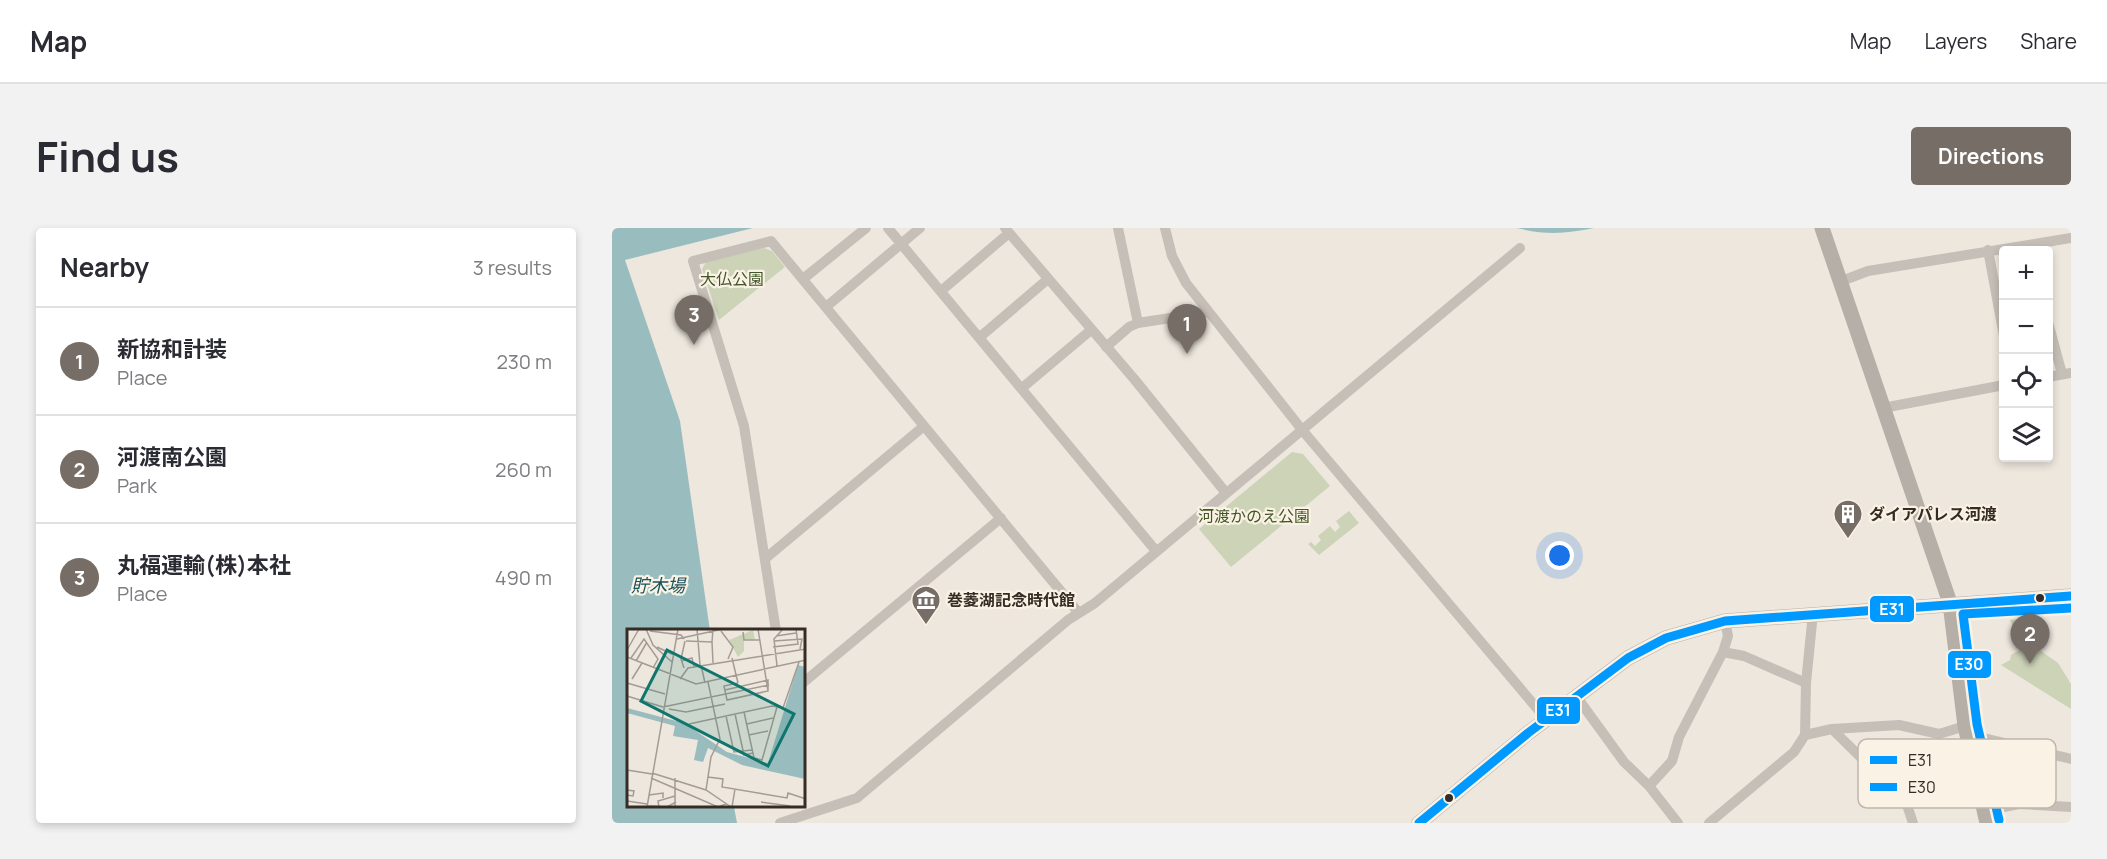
<!DOCTYPE html>
<html lang="en">
<head>
<meta charset="utf-8">
<style>
  body { margin:0; font-family:Manrope,"Noto Sans JP",sans-serif; background:#f2f2f3; color:#2b2b33 }
  .controls { position:absolute; right:18px; top:18px; display:grid; overflow:hidden; border-radius:6px; box-shadow:0 3px 9px #0003 }
  .controls button { width:54px; height:54px; display:grid; place-items:center; padding:0; border:0; border-bottom:2px solid #e1e1e2; background:#fff; color:#2b2b33; font:30px sans-serif }
  .you { position:absolute; left:948px; top:328px; width:21px; height:21px; margin:-15px; border:4px solid #fff; border-radius:50%; background:#1a73e8; box-shadow:0 0 0 9px #1a73e833 }
  .badge { display:grid; place-items:center; width:39px; height:39px; border-radius:50%; background:#766d66; color:#fff; font-size:20px; font-weight:700 }
  .pin { position:absolute; translate:-50% -50px; filter:drop-shadow(0 2px 3px #0008) }
  .pin::after { content:''; position:absolute; top:32px; width:21px; height:18px; background:inherit; clip-path:polygon(0 0,100% 0,50% 100%) }
  .list { margin:0; padding:0; list-style:none }
  h2 { display:flex; justify-content:space-between; align-items:center; height:78px; margin:0; padding:0 24px; font-size:26px }
  h2 small { font-size:20px; font-weight:400; color:#7c7c81 }
  .list li { display:grid; grid-template-columns:39px 1fr auto; gap:18px; align-items:center; box-sizing:border-box; height:108px; padding:0 24px; border-top:2px solid #e1e1e2 }
  .list b { display:block; font-size:22px; white-space:nowrap }
  .list p { margin:0; font-size:20px; white-space:nowrap; color:#7c7c81 }
  .list em { font-size:20px; font-style:normal; color:#7c7c81 }
  .icon { flex:none; width:33px; height:33px; fill:none; stroke:currentColor; stroke-width:2; stroke-linecap:round; stroke-linejoin:round }
  .map { position:relative; flex:none; width:1459px; height:595px; overflow:hidden; border-radius:6px }
  header { display:flex; align-items:center; gap:36px; box-sizing:border-box; height:84px; padding:0 30px; background:#fff; border-bottom:2px solid #e1e1e2 }
  header strong { font-size:28px }
  nav { display:flex; gap:33px; margin-inline-start:auto; font-size:21px }
  .intro { display:flex; align-items:center; justify-content:space-between; box-sizing:border-box; height:144px; padding:0 36px }
  h1 { margin:0; font-size:42px }
  .button { padding:15px 27px; border-radius:6px; background:#766d66; color:#fff; font-size:21px; font-weight:700 }
  main { display:flex; gap:36px; padding:0 36px }
  aside { flex:1; background:#fff; border-radius:6px; box-shadow:0 3px 9px #0003 }
  .map>svg:first-child { display:block }
  .green { fill:#ccd3b7 }
  .water { fill:#99bdbf }
  .lines { fill:none; stroke-linecap:round; stroke-linejoin:round }
  .street { stroke:#c6bfb7; stroke-width:10 }
  .secondary { stroke:#b6afa8; stroke-width:15 }
  .bus-1-casing { stroke:#faf2e4; stroke-width:14 }
  .bus-2-casing { stroke:#faf2e4; stroke-width:14 }
  .bus-1 { stroke:#09f; stroke-width:9 }
  .bus-2 { stroke:#09f; stroke-width:9 }
  .bus-dot { fill:#362c26; stroke:#faf2e4; stroke-width:2 }
  .labels { text-anchor:middle; stroke-width:4.5; stroke-linejoin:round; paint-order:stroke }
  .park-label { font-size:16px; fill:#425628; stroke:#faf2e4 }
  .poi-label { font-size:16px; font-weight:bold; fill:#362c26; stroke:#faf2e4; text-anchor:start }
  .water-label { font-size:18px; font-style:italic; fill:#18515a; stroke:#faf2e4 }
  .inset-road { fill:none; stroke:#a49c94; stroke-width:1.5 }
  .view { fill:#0f766e; fill-opacity:0.15; stroke:#0f766e; stroke-width:3 }
  .inset-edge { fill:none; stroke:#362c26; stroke-width:3 }
  .key { fill:#faf2e4; stroke:#bfb7ab; stroke-width:1.5 }
  .key-label { font-size:16px; fill:#362c26 }
  .line-badge { stroke:#faf2e4; stroke-width:2 }
  .badge-label { font-size:16px; text-anchor:middle; font-weight:bold; fill:#fff }
</style>
</head>
<body>
<header>
<strong>Map</strong>
<nav><a>Map</a><a>Layers</a><a>Share</a></nav>
</header>
<div class="intro"><h1>Find us</h1><a class="button">Directions</a></div>
<main>
<aside>
<h2>Nearby<small>3 results</small></h2>
<ul class="list">
<li><span class="badge">1</span><div><b>新協和計装</b><p>Place</p></div><em>230 m</em></li>
<li><span class="badge">2</span><div><b>河渡南公園</b><p>Park</p></div><em>260 m</em></li>
<li><span class="badge">3</span><div><b>丸福運輸(株)本社</b><p>Place</p></div><em>490 m</em></li>
</ul>
</aside>
<div class="map">
<svg width="1459" height="595" viewBox="0 0 1459 595">
  <rect width="100%" height="100%" fill="#ede7de"/>
  <path class="green" d="M152 20 160 23 173 39 107 92 90 41 94 34Z
    M680 224 691 226 718 258 619 339 587 301Z
    M737 283 747 295 707 327 696 316 699 314 703 318 709 312 706 308 718 298 723 304 728 299 724 293Z
    M1410 391 1412 411 1446 435 1459 456V481L1389 437 1398 432 1399 427 1411 420 1398 392Z"/>
  <path class="water" d="M0 0H141L13 32 68 193 98 403H16V578L122 579 125 595H0Z
    M905 0H982C954 6 932 7 905 0Z"/>
  <g class="lines">
    <path class="street" d="M276 0 544 323
      M393 0 523 152 614 265
      M506 0 526 95
      M553 0 560 28 574 55 691 203 934 491
      M1376 22 1392 108
      M191 51 254 0
      M1227 54 1256 43 1459 10
      M329 63 397 5
      M214 79 308 0
      M1436 94 1450 146
      M368 109 436 51
      M494 119 517 99 526 95 597 84
      M1436 149 1459 145
      M410 160 479 102
      M1271 180 1392 157
      M154 330 312 198
      M164 403 132 198 81 33 159 13 466 384
      M1111 424 1132 428 1194 455
      M192 454 389 290
      M964 468 1012 534 1037 558 1066 595
      M1220 501 1294 574 1301 595
      M1355 506 1459 531
      M1193 507 1220 501 1287 497 1327 506 1353 498
      M1037 558 1060 533 1067 509 1111 424 1116 408 1113 393
      M1372 583 1407 576 1459 579
      M168 595 245 570 456 392 483 375 908 20
      M1097 595 1182 524 1193 507 1194 455 1201 385"/>
    <path class="secondary" d="M1210 0 1338 375 1353 498 1375 595
      M807 595 916 505 1016 430 1054 410 1113 393 1459 368"/>
    <g class="bus-1-casing">
      <path id="bus-1" d="M807 595 916 505 1016 430 1054 410 1113 393 1459 368"/>
    </g>
    <g class="bus-2-casing">
      <path id="bus-2" d="M1387 592 1365 496 1351 386 1459 380"/>
    </g>
    <use href="#bus-1" class="bus-1"/>
    <use href="#bus-2" class="bus-2"/>
  </g>
  <defs>
    <g id="building-pin" transform="scale(1.5)"><path d="M0 17L-7.5 6A9.5 9.5 0 1 1 7.5 6Z" fill="#766d66" stroke="#faf2e4"/><path d="M-4-6H4V6H1V3H-1V6H-4ZM-2.5-4.3h1.7v1.8h-1.7ZM.8-4.3h1.7v1.8H.8ZM-2.5-1h1.7V.8h-1.7ZM.8-1h1.7V.8H.8Z" fill="#fff"/></g>
    <g id="museum-pin" transform="scale(1.5)"><path d="M0 17L-7.5 6A9.5 9.5 0 1 1 7.5 6Z" fill="#766d66" stroke="#faf2e4"/><path d="M0-6L6-3V-2H-6V-3ZM-5-1h2V3h-2ZM-1-1h2V3h-2ZM3-1h2V3H3ZM-6 4H6V6H-6Z" fill="#fff"/></g>
  </defs>
  <g fill-rule="evenodd">
    <use href="#building-pin" x="1236" y="286"/>
    <use href="#museum-pin" x="314" y="372"/>
  </g>
  <g class="bus-dot">
    <circle cx="1428" cy="370" r="5"/>
    <circle cx="837" cy="570" r="5"/>
  </g>
  <g class="labels">
    <g class="park-label">
      <text x="120" y="57">大仏公園</text>
      <text x="642" y="294">河渡かのえ公園</text>
    </g>
    <g class="poi-label">
      <text x="1257" y="292">ダイアパレス河渡</text>
      <text x="335" y="378">巻菱湖記念時代館</text>
    </g>
    <g class="water-label">
      <text x="46" y="364">貯木場</text>
    </g>
  </g>
  <g transform="translate(15 401)">
    <rect width="178" height="178" fill="#ede7de"/>
    <path d="M126 1 128 11H117V22L111 28 102 11Z" fill="#ccd3b7"/>
    <path d="M171 36 178 38V150L115 136 81 119 76 133 67 131 71 111 46 107 48 97 0 84V79L57 94 100 123 141 134Z" fill="#99bdbf"/>
    <path class="inset-road" d="M19 0 26 16 45 33M70 0 73 36M23 2 54 6 57 10M94 2 106 18 101 30M116 3 117 11H133M149 7 169 4M50 10 96 0M59 12 85 13 86 0M147 12 175 10 173 20M85 13 86 34M30 18 47 26M146 18 171 15 169 0M0 21 12 0M0 28 69 55 179 31M4 29 17 10 31 30 26 39M105 29 111 54M9 32 20 13M54 32 65 29 67 38M74 36 78 54M150 37 147 10 156 0M57 39 54 30 58 12M5 50 15 34M53 50 61 39 179 20M0 54 38 65M111 54 97 57 100 71 141 62 131 0M98 61 141 51V62M0 67 36 78M36 78 142 56M42 80 59 83 98 75M117 83 127 129 135 131 150 78M108 85 117 126 126 124M99 87 107 123 125 121M62 95 145 77 156 79 172 33M120 95 146 89M122 106 141 102M0 141 25 145M25 144 79 161 104 178M81 148 96 150 95 158 160 169 161 164 179 170M24 149 91 178 99 175M48 149V178M0 161 7 162 6 167 0 166M79 161 84 128 93 110 81 53M22 166 36 164V169M0 172 20 175M134 173 163 177M20 177 40 178 49 173M20 178 51 0M32 178 31 172 48 167M105 178 108 160"/>
    <path class="view" d="M40 21 167 85 141 137 14 72Z"/>
    <rect width="178" height="178" class="inset-edge"/>
  </g>
  <rect x="1246" y="511" width="198" height="69" rx="9" class="key"/>
  <rect x="1258" y="528" width="27" height="8" fill="#09f"/>
  <rect x="1258" y="555" width="27" height="8" fill="#09f"/>
  <g class="key-label">
    <text x="1296" y="538">E31</text>
    <text x="1296" y="565">E30</text>
  </g>
  <g class="line-badge">
    <rect x="1257" y="367" width="46" height="28" rx="6" fill="#09f"/>
    <rect x="1335" y="422" width="45" height="29" rx="6" fill="#09f"/>
    <rect x="924" y="468" width="45" height="29" rx="6" fill="#09f"/>
  </g>
  <g class="badge-label">
    <text x="1280" y="387">E31</text>
    <text x="1357" y="442">E30</text>
    <text x="946" y="488">E31</text>
  </g>
</svg>
<div class="controls">
<button>+</button>
<button>−</button>
<button><svg class="icon" aria-label="locate" viewBox="0 0 24 24"><circle cx="12" cy="12" r="6"/><path d="M12 2v4M12 18v4M2 12h4M18 12h4"/></svg></button>
<button><svg class="icon" aria-label="layers" viewBox="0 0 24 24"><path d="M12 4l9 5-9 5-9-5zM3 14l9 5 9-5"/></svg></button>
</div>
<div class="you"></div>
<div class="pin badge" style="left:575px;top:126px">1</div>
<div class="pin badge" style="left:1418px;top:436px">2</div>
<div class="pin badge" style="left:82px;top:117px">3</div>
</div>
</main>
</body>
</html>
